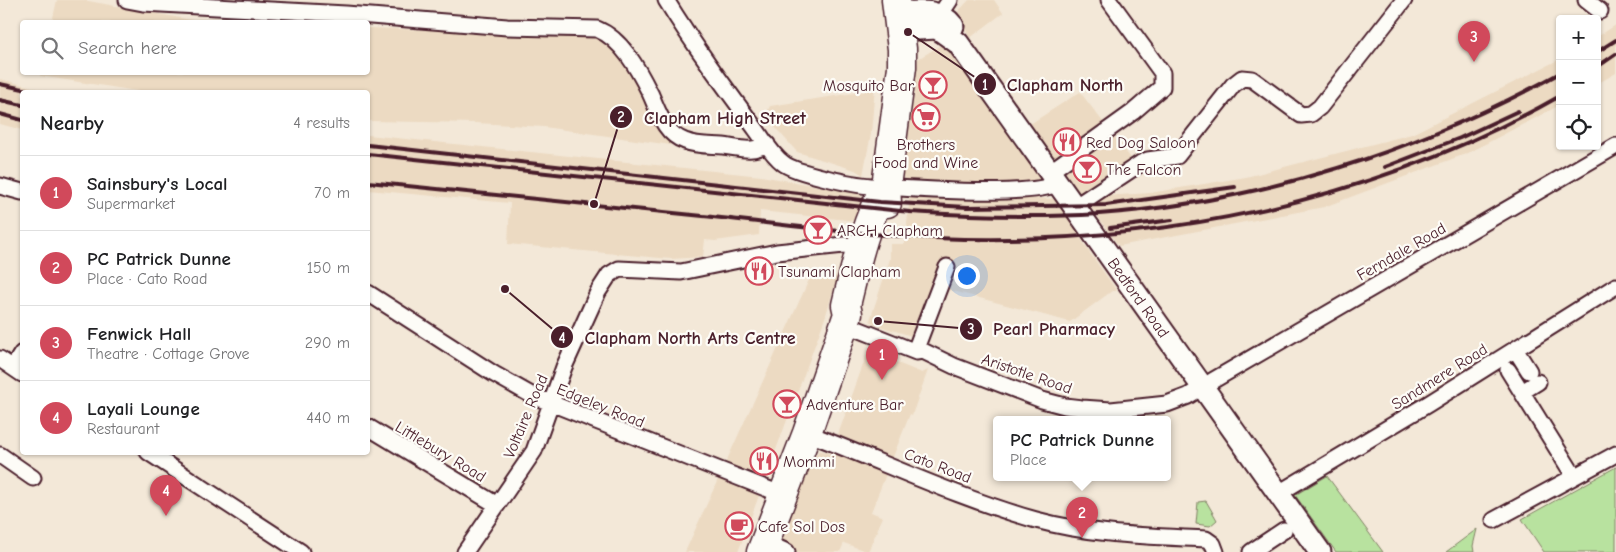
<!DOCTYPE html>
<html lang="en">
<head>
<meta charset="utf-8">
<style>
  body { margin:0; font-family:"Comic Neue",sans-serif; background:#f6f6f6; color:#202124 }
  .controls { position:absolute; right:15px; top:15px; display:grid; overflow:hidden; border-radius:5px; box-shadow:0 1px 4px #0004 }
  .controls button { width:45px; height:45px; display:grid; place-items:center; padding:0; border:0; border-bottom:1px solid #e0e0e0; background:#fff; color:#202124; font:25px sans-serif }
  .you { position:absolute; left:966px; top:275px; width:18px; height:18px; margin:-12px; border:4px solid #fff; border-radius:50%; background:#1a73e8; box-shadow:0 0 0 8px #1a73e833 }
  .badge { display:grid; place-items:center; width:32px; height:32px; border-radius:50%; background:#d1495b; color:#fff; font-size:16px; font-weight:700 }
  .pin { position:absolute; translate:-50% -41px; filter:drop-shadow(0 1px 2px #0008) }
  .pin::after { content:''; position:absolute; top:26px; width:18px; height:15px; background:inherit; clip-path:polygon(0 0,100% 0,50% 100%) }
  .popup { position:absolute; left:993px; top:416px; width:178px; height:65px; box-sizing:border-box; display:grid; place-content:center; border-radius:5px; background:#fff; filter:drop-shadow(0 1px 4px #0005); font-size:16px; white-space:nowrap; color:#757577 }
  .popup b { font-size:19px; color:#202124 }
  .popup::after { content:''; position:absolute; left:50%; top:100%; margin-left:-10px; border:10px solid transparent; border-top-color:#fff }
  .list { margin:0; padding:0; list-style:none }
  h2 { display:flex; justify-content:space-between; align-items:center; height:65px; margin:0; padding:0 20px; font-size:21px }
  h2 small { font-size:16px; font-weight:400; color:#757577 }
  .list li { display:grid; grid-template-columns:32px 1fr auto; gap:15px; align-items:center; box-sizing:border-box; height:75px; padding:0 20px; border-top:1px solid #e0e0e0 }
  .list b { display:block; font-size:19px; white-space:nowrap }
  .list p { margin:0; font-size:16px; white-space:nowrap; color:#757577 }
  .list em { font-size:16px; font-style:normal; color:#757577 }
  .icon { flex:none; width:28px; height:28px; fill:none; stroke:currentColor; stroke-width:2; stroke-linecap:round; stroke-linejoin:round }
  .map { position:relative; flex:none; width:1616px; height:552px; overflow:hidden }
  .search { position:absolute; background:#fff; box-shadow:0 1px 4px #0004; left:20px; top:20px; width:350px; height:55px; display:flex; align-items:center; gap:12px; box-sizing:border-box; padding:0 18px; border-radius:5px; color:#757577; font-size:19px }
  .panel { position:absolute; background:#fff; box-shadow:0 1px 4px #0004; left:20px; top:90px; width:350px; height:365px; border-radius:5px }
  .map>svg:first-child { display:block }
  .built { fill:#ecdac2 }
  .green { fill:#b8e29f; stroke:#818065 }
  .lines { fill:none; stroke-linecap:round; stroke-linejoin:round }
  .street-casing { stroke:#4a1f2b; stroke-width:19 }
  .secondary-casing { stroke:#4a1f2b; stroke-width:25 }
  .highway-casing { stroke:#4a1f2b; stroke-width:31 }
  .street { stroke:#fdfcf7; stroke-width:15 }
  .secondary { stroke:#fdfcf7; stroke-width:21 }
  .highway { stroke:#fdfcf7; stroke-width:28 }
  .rail { stroke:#4a1f2b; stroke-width:4 }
  .labels { text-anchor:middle; stroke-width:4.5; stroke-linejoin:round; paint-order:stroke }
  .poi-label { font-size:16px; fill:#4a1f2b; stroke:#fdfcf7; text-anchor:start }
  .street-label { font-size:16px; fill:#4a1f2b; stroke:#fdfcf7 }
  .leader { fill:none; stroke:#4a1f2b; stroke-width:2 }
  .callout-dot { fill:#4a1f2b; stroke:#fdfcf7; stroke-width:2 }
  .mark-label { font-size:15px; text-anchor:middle; font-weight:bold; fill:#fff }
  .callout-label { font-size:18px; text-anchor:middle; font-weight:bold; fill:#4a1f2b; stroke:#fdfcf7; stroke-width:4.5; stroke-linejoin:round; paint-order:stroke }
</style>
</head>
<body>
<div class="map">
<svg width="1616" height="552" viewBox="0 0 1616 552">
  <rect width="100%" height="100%" fill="#f3e8d8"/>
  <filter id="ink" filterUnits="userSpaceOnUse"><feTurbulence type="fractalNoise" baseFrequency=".02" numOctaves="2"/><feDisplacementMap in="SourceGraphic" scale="10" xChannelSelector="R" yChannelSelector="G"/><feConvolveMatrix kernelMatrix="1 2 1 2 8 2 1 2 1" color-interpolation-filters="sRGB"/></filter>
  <g filter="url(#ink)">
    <path class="built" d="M57 0H83L202 22H52Z
      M969 0H994L1003 13 970 38 956 14Z
      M1616 25V73L1597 84V37Z
      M368 28 582 35 601 39 619 55 671 145 544 127 476 123 368 121V92H144L40 76V72H368Z
      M946 42 1013 135 1080 92 1133 161 1088 191 1076 194 1037 185 907 181 899 173 915 92 918 59Z
      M1560 59V105L1468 153 1324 207 1119 246 1090 206 1103 196 1150 193 1246 177 1412 134Z
      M0 79 51 92H55H22V130L0 124Z
      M875 87 871 134 863 175 855 170 797 152 765 116 770 106 861 92Z
      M368 135 761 176 862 194 857 221 760 211 759 235 715 241 705 240 703 257 671 259 508 244 510 203 368 190Z
      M910 195 1060 199 1085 246 1117 291H1112L1070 322 938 287 918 338 873 324 870 320 890 259V244H905Z
      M813 271 835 275 837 278 825 318 738 552H685Z
      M868 351 922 373 928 370 912 415 910 414 871 512 883 517 878 528 868 552 844 543 840 552H777L792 504 819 450 831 454Z"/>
    <path class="green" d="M1616 467V552H1544L1522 519Z
      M1327 476 1383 552H1336L1295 495Z
      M1206 501 1217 520 1210 526 1196 524 1198 502Z
      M1477 529 1473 546 1474 552H1446Z"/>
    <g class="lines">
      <g class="street-casing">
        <path id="street" d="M127 0 143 3 346 14 507 27 597 29C622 39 638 69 650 93 658 110 664 134 685 141 696 146 711 145 723 146 739 148 752 153 767 144
          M666 0C693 44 724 86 755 128 764 140 771 154 783 163 795 173 855 185 871 186 910 189 1029 198 1060 183
          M1586 0 1600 11
          M940 15 950 0
          M1051 171 1133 112 1162 87V73L1109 0
          M0 186 22 192
          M1076 206 1141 163 1148 160 1177 156 1233 85 1242 78 1252 79 1301 115 1311 114 1320 107 1404 0
          M368 293 494 374 533 396 783 495
          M845 324 916 352 923 351 954 366 1042 400 1065 406 1082 408 1111 410 1167 404 1188 396 1212 381 1616 146
          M1515 349 1529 371
          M915 351 947 267
          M0 359 22 374
          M13 367 22 353
          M1508 370 1574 476
          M1522 392 1538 382
          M368 427 497 505
          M807 433C883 462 958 498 1036 520 1091 535 1149 536 1206 539L1213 544 1216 552
          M148 452 301 552
          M0 455 33 478
          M1279 493 1428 404 1616 286
          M1494 520 1616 454
          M765 542 787 552
          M465 552 534 451 564 367 598 292 609 275 619 269 681 272 777 252 844 245 862 247
          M1251 552 1284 530"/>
      </g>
      <g class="secondary-casing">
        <g id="secondary">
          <path d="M898 13C918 12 940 8 953 26"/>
          <path id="s1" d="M900 30 937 28 958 43 1320 552"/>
        </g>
      </g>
      <g class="highway-casing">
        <path id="highway" d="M887 203 886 186 902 67V49L896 0
          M761 552 807 433 848 314 846 305C855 268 866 218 886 186"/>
      </g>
      <use href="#street" class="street"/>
      <use href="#secondary" class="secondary"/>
      <use href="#highway" class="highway"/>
      <path class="rail" d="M1597 52 1616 40
        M1597 67 1616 54
        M0 84 37 92
        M0 100 22 105
        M0 114 22 120
        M368 145 880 202 967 207 1106 205 1235 187
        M368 154 910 212C973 216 1036 218 1099 214 1261 202 1418 151 1560 73
        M1385 167 1460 138 1518 111
        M368 182C479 194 591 204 703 216 780 224 857 235 935 238 1152 247 1370 204 1560 96
        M1110 228 1172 220"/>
    </g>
  </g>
  <defs>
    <g id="bar-ring" transform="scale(1.4375)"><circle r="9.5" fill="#fdfcf7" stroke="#d1495b" stroke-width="1.5"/><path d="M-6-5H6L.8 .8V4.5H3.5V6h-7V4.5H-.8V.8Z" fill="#d1495b"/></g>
    <g id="supermarket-ring" transform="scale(1.4375)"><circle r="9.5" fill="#fdfcf7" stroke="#d1495b" stroke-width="1.5"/><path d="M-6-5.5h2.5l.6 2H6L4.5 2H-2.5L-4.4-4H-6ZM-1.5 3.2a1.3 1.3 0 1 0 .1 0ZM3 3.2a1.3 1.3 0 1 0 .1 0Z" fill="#d1495b"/></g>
    <g id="restaurant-ring" transform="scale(1.4375)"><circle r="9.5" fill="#fdfcf7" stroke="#d1495b" stroke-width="1.5"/><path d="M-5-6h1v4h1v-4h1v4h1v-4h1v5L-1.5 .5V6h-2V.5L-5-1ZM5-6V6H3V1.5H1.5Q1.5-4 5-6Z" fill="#d1495b"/></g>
    <g id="cafe-ring" transform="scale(1.4375)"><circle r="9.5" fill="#fdfcf7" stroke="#d1495b" stroke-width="1.5"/><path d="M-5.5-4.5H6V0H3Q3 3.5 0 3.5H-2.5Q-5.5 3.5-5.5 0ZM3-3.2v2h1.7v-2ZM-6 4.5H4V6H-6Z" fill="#d1495b"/></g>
  </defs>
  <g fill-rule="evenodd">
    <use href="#bar-ring" x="933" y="85"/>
    <use href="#supermarket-ring" x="926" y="117"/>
    <use href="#restaurant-ring" x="1067" y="142"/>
    <use href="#bar-ring" x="1087" y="169"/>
    <use href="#bar-ring" x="818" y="230"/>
    <use href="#restaurant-ring" x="759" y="271"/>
    <use href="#bar-ring" x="787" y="404"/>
    <use href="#restaurant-ring" x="764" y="461"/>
    <use href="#cafe-ring" x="739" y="526"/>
  </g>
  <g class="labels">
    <g class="poi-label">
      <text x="914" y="91" text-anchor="end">Mosquito Bar</text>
      <text x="1086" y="148">Red Dog Saloon</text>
      <text x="926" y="150" text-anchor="middle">Brothers<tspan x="926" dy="18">Food and Wine</tspan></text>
      <text x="1106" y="175">The Falcon</text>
      <text x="837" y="236">ARCH Clapham</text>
      <text x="778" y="277">Tsunami Clapham</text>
      <text x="806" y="410">Adventure Bar</text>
      <text x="783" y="467">Mommi</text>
      <text x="758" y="532">Cafe Sol Dos</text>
    </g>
    <g class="street-label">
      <text transform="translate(1401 251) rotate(-30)" y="6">Ferndale Road</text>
      <text dy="6" stroke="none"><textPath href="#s1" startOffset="375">Bedford Road</textPath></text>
      <text transform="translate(1027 373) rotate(19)" y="6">Aristotle Road</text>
      <text transform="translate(1439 376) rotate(-32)" y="6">Sandmere Road</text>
      <text transform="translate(601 405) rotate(22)" y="6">Edgeley Road</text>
      <text transform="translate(525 416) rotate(-67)" y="6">Voltaire Road</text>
      <text transform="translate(441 451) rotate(31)" y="6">Littlebury Road</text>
      <text transform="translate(938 465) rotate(21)" y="6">Cato Road</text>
    </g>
  </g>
  <path class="leader" d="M908 32L985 84M594 204L621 117M878 321L971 329M505 289L562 337"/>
  <g class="callout-dot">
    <circle cx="908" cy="32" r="5"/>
    <circle cx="594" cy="204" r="5"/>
    <circle cx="878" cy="321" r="5"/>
    <circle cx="505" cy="289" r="5"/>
    <circle cx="985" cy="84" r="12"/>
    <circle cx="621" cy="117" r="12"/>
    <circle cx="971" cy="329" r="12"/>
    <circle cx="562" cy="337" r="12"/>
  </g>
  <g class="mark-label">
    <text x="985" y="90">1</text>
    <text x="621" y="122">2</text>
    <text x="971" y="334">3</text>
    <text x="562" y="343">4</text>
  </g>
  <g class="callout-label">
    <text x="1065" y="91">Clapham North</text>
    <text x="725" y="124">Clapham High Street</text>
    <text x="1054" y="335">Pearl Pharmacy</text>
    <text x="690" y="344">Clapham North Arts Centre</text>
  </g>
</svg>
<div class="controls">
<button>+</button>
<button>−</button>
<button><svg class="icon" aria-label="locate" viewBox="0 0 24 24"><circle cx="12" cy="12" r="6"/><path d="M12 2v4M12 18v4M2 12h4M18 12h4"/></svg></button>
</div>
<div class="you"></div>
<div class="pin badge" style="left:882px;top:380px">1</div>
<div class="pin badge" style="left:1082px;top:538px">2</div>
<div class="popup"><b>PC Patrick Dunne</b>Place</div>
<div class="pin badge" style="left:1474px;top:62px">3</div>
<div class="pin badge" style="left:166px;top:516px">4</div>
<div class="search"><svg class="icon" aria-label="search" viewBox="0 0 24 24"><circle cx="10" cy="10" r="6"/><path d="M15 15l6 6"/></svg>Search here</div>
<section class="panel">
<h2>Nearby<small>4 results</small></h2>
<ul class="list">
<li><span class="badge">1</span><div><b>Sainsbury's Local</b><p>Supermarket</p></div><em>70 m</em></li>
<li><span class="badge">2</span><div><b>PC Patrick Dunne</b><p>Place · Cato Road</p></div><em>150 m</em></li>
<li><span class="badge">3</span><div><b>Fenwick Hall</b><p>Theatre · Cottage Grove</p></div><em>290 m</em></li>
<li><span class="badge">4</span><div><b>Layali Lounge</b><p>Restaurant</p></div><em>440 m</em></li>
</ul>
</section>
</div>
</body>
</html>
